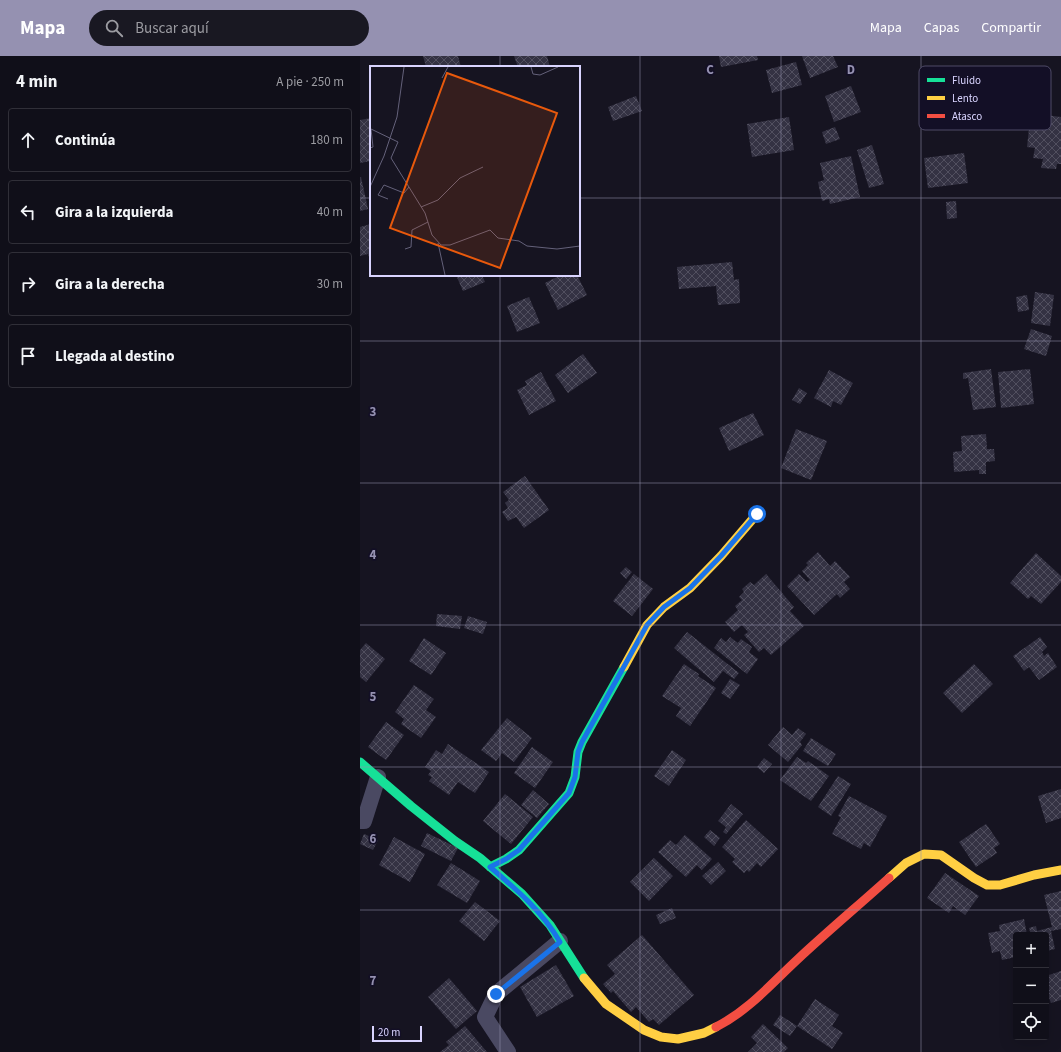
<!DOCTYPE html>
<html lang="es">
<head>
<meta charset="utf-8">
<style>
  body { margin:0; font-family:"Source Sans 3",sans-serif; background:#191822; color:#f1f3f6 }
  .controls { position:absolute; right:12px; bottom:12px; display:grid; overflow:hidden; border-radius:4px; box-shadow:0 4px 16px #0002 }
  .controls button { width:36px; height:36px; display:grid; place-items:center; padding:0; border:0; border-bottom:1px solid #302f38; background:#100f19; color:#f1f3f6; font:20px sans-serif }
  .scale { position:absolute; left:12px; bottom:10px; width:50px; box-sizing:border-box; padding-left:4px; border:2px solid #d9d4ff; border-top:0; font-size:11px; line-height:14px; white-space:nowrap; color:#d9d4ff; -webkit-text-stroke:3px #130f26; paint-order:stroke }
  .stop { position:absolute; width:12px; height:12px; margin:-9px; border:3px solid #1a73e8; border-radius:50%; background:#fff }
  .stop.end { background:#1a73e8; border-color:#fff; box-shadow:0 1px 4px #0008 }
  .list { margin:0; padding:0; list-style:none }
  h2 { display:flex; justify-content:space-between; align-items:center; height:52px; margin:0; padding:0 16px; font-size:17px }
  h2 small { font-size:13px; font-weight:400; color:#9c9ca2 }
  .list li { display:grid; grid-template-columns:26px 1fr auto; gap:12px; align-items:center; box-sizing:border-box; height:64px; margin:0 8px 8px; padding:0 8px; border:1px solid #302f38; border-radius:4px }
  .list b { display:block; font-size:15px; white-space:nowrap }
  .list em { font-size:13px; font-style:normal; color:#9c9ca2 }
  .icon { flex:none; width:22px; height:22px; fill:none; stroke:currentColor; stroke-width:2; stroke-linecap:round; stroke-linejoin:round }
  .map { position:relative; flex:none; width:701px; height:996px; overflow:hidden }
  header { display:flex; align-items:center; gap:24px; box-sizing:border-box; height:56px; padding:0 20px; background:#9591b1; color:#fff }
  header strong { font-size:19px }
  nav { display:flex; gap:22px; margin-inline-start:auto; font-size:14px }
  .search { width:280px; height:36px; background:#191822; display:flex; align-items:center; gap:10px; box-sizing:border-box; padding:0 14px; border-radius:22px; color:#9c9ca2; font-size:15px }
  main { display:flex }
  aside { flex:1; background:#100f19 }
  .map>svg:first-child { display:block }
  .building { fill:url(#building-cross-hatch) }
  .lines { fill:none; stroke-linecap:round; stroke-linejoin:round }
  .street { stroke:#4a4962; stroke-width:16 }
  .fast { stroke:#16e098; stroke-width:9 }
  .slow { stroke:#ffcf43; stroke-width:9 }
  .jam { stroke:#f24e42; stroke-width:9 }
  .route { stroke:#1a73e8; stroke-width:5 }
  .grid { fill:none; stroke:#9591b1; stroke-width:1; stroke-opacity:0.55 }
  .inset-road { fill:none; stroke:#64617a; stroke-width:1 }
  .view { fill:#e8590c; fill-opacity:0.15; stroke:#e8590c; stroke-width:2 }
  .inset-edge { fill:none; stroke:#d9d4ff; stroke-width:2 }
  .key { fill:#130f26; stroke:#4e4a67; stroke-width:1 }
  .key-label { font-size:11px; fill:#d9d4ff }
  .grid-label { font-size:13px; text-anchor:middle; font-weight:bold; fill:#9591b1; stroke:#130f26; stroke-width:3.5; stroke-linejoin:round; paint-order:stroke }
</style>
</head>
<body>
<header>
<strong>Mapa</strong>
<div class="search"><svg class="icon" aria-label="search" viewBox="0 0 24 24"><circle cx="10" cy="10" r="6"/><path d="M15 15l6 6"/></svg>Buscar aquí</div>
<nav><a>Mapa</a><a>Capas</a><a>Compartir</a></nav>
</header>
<main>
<aside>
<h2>4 min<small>A pie · 250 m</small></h2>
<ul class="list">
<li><svg class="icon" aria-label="ahead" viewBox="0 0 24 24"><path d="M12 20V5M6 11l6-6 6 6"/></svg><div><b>Continúa</b></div><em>180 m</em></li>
<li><svg class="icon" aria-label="left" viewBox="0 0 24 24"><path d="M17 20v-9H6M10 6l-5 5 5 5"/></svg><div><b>Gira a la izquierda</b></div><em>40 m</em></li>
<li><svg class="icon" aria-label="right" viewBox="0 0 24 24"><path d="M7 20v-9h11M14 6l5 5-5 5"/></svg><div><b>Gira a la derecha</b></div><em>30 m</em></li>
<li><svg class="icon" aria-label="arrive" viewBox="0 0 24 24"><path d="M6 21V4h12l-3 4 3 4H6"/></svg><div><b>Llegada al destino</b></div></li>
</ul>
</aside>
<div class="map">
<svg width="701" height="996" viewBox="0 0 701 996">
  <defs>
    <pattern id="building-cross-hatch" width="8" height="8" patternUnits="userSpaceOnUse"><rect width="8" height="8" fill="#343243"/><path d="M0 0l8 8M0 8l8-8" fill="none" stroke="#514f5f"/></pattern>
  </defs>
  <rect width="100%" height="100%" fill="#161421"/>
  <path class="building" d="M63 0H98L101 11H66Z
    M154 0H187L190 11H158Z
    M359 0H397L398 4 361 11Z
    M442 0H473L478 11 450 22Z
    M436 6 442 29 412 37 406 14Z
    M491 30 501 56 474 66 465 40Z
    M276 40 282 55 253 65 248 51Z
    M677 58 701 61V108H697L696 113 681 112 683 103 673 102 675 92 667 91 670 64 676 65Z
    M429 61 434 94 392 101 387 68Z
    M11 62V105L0 107V64Z
    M475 71 480 83 466 88 462 76Z
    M512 89 524 128 509 132 497 94Z
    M604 97 608 127 568 132 564 102Z
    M491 100 500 141 470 148 469 143 462 145 458 126 464 124 460 107Z
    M0 121H1L8 153 0 155Z
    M596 145 597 162 587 163 586 146Z
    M11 168V206L8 198 0 200V171Z
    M372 206 374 224 379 223 380 247 358 249 356 230 319 233 317 211Z
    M96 219H122L125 226 103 235Z
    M201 219H217L227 239 198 254 185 227Z
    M675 236 694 239 690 270 671 267Z
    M667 239 669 254 658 256 656 241Z
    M169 241 180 267 157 276 147 250Z
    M671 273 692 280 686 300 664 293Z
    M223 298 237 317 208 337 195 319Z
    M631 313 636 351 613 354 608 322 603 323V317Z
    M670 313 674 348 641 352 638 316Z
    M469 314 493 327 481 349 473 345 471 351 454 342Z
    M181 316 196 345 169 359 157 334 167 329 165 325Z
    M439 332 447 337 440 348 432 344Z
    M393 357 404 379 369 395 359 372Z
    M436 373 467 385 451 424 421 412Z
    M626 378 627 393H634L635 405 626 406V418H619V414L594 416 593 396 602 395 601 380Z
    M165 420 189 454 164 472 156 461 148 465 142 456 148 452 145 447 149 444 143 436Z
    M458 496 470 510 475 505 490 521 484 526 490 533 480 542 477 538 454 559 427 530 439 518 447 526 450 524 442 515 448 509 446 507Z
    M676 497 701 520V526L681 548 671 540 668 543 650 527Z
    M266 511 272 516 266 523 260 517Z
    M274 518 293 533 272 560 253 545Z
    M406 518 434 551 430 555 444 570 411 599 404 592 399 596 384 579 388 576 382 569 374 576 365 566 378 554 375 550 382 544 379 541 384 536 382 533 390 526 394 529Z
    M77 558 102 560 100 573 76 570Z
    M108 560 127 566 123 578 104 572Z
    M327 576 379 617 374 623 363 615 354 626 314 592Z
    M370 581 378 587 381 583 392 591 389 596 398 603 387 618 354 592 361 582 366 586Z
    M680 581 687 591 682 596 684 600 688 597 697 611 679 624 669 611 664 615 653 600Z
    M64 582 86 597 71 619 49 605Z
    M6 587 25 603 6 626 0 621V594Z
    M324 608 339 618 338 620 356 632 330 670 316 660 321 652 302 640Z
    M614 608 633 628 602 657 583 637Z
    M370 623 380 629 370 643 361 637Z
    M54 629 74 643 66 654 76 661 61 682 41 668 44 663 35 656Z
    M147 662 172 682 154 706 142 697 136 705 121 694Z
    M26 666 44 679 26 704 8 691Z
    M423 671 432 679 438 672 446 678 440 686 442 689 428 706 408 689Z
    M451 682 476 698 468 710 443 695Z
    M88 688 129 716 115 737 98 726 89 739 69 725 72 721 68 719 71 715 65 711 76 694 82 698Z
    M172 691 193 706 175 732 154 717Z
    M312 694 326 704 309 730 294 720Z
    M437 701 446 707 448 705 469 720 451 745 420 724Z
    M404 702 412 708 404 717 397 711Z
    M478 720 491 728 471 760 458 751Z
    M701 733V762L686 767 678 740Z
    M173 734 189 748 177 762 161 749Z
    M145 738 173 761 151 788 123 765Z
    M489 740 527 760 510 791 504 787 501 793 472 778 481 761 478 760Z
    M371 748 383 758 366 778 363 776 366 771 358 765Z
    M386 764 418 793 401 811 397 807 389 816 387 814 384 817 372 806 375 803 362 791Z
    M626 768 640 788 634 792 637 797 616 811 599 786Z
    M350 774 360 782 354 790 344 781Z
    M67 777 98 792 91 805 61 790Z
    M4 778 18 784 13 794 0 788Z
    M325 779 352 803 342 814 337 809 326 821 298 796 310 784 316 789Z
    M34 781 65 798 50 826 19 809Z
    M294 802 313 820 289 845 270 826Z
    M358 806 366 815 351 829 342 820Z
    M91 807 120 825 107 847 77 829Z
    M585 817 619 840 605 859 593 850 589 857 567 842Z
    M701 835V873L691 875 695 893 686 895V879H671L669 872 676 870 677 875 692 871 684 839Z
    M115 846 140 865 124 885 99 865Z
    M312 852 316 862 300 868 296 859Z
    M664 863 667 879H656V901L642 904 640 895 632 897 628 877 640 875 639 869Z
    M282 879 334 939 299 969 293 963 289 966 276 951 271 956 253 935 251 937 243 928 255 918 247 909Z
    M196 909 214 940 177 961 160 931Z
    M701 915V944L691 947 686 934V920Z
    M89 922 117 955 96 973 68 941Z
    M455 943 479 959 472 970 483 977 472 993 437 970 430 980 413 969 420 959 437 970Z
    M403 968 428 992 424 996H388L397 987 391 981Z
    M105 970 127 996H80L89 989 86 986Z"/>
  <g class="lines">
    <path class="street" d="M0 765H4L18 721
      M148 996 125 961 136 938 200 885"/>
    <path class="fast" d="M0 706 51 750 95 785 120 802 162 838 190 869 224 922
      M130 811 146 803 159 794 209 737 215 721 218 696 222 686 264 611"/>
    <path class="slow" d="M264 611 287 569 304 551 330 532 361 500 397 458
      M529 822 546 807 564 798 581 799 614 822 627 829H640L674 819 701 814
      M224 922 246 948 284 974 301 981 318 983 344 977 356 971"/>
    <path class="jam" d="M356 971C388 955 412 927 438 903 468 875 499 849 529 822"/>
  </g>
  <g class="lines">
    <path class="route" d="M136 938 200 886C182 855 156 833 130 811L146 803 159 794 209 737 215 721 218 696 222 686 287 569 304 551 330 532 361 500 397 458"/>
  </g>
  <path class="grid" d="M140 0V11M280 0V996M421 0V996M561 0V996M0 142H11M219 142H701M140 219V996M0 285H701M0 427H701M0 569H701M0 711H701M0 854H701"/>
  <g transform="translate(10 10)">
    <rect width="210" height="210" fill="#161421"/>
    <path class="inset-road" d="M161 1 163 8 170 9 188 1M72 12 78 1M0 82 3 81 1 63 28 76 21 92 55 147 62 169 71 179H80L120 164 128 172 149 175 157 180 187 183 210 180M0 121 14 90 27 51 34 1M18 133 8 129 14 119 34 127 39 121M51 141 68 134 90 112 113 101M68 177 75 209M35 183 41 181 42 164 58 156"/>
    <path class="view" d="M77 7 187 47 130 202 20 162Z"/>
    <rect width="210" height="210" class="inset-edge"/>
  </g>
  <rect x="559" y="10" width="132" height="64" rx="6" class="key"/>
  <rect x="567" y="22" width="18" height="4" fill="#16e098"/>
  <rect x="567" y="40" width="18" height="4" fill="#ffcf43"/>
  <rect x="567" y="58" width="18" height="4" fill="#f24e42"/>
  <g class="key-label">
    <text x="592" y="28">Fluido</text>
    <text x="592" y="46">Lento</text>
    <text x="592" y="64">Atasco</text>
  </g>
  <g class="grid-label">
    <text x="350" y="18">C</text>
    <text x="491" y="18">D</text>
    <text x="13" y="360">3</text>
    <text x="13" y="503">4</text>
    <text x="13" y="645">5</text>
    <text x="13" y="787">6</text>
    <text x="13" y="929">7</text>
  </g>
</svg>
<div class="controls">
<button>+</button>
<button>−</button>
<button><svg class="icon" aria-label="locate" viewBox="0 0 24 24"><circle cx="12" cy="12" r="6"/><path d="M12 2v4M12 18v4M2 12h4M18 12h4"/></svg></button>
</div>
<div class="scale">20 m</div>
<div class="stop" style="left:397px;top:458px"></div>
<div class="stop end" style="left:136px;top:938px"></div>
</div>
</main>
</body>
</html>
